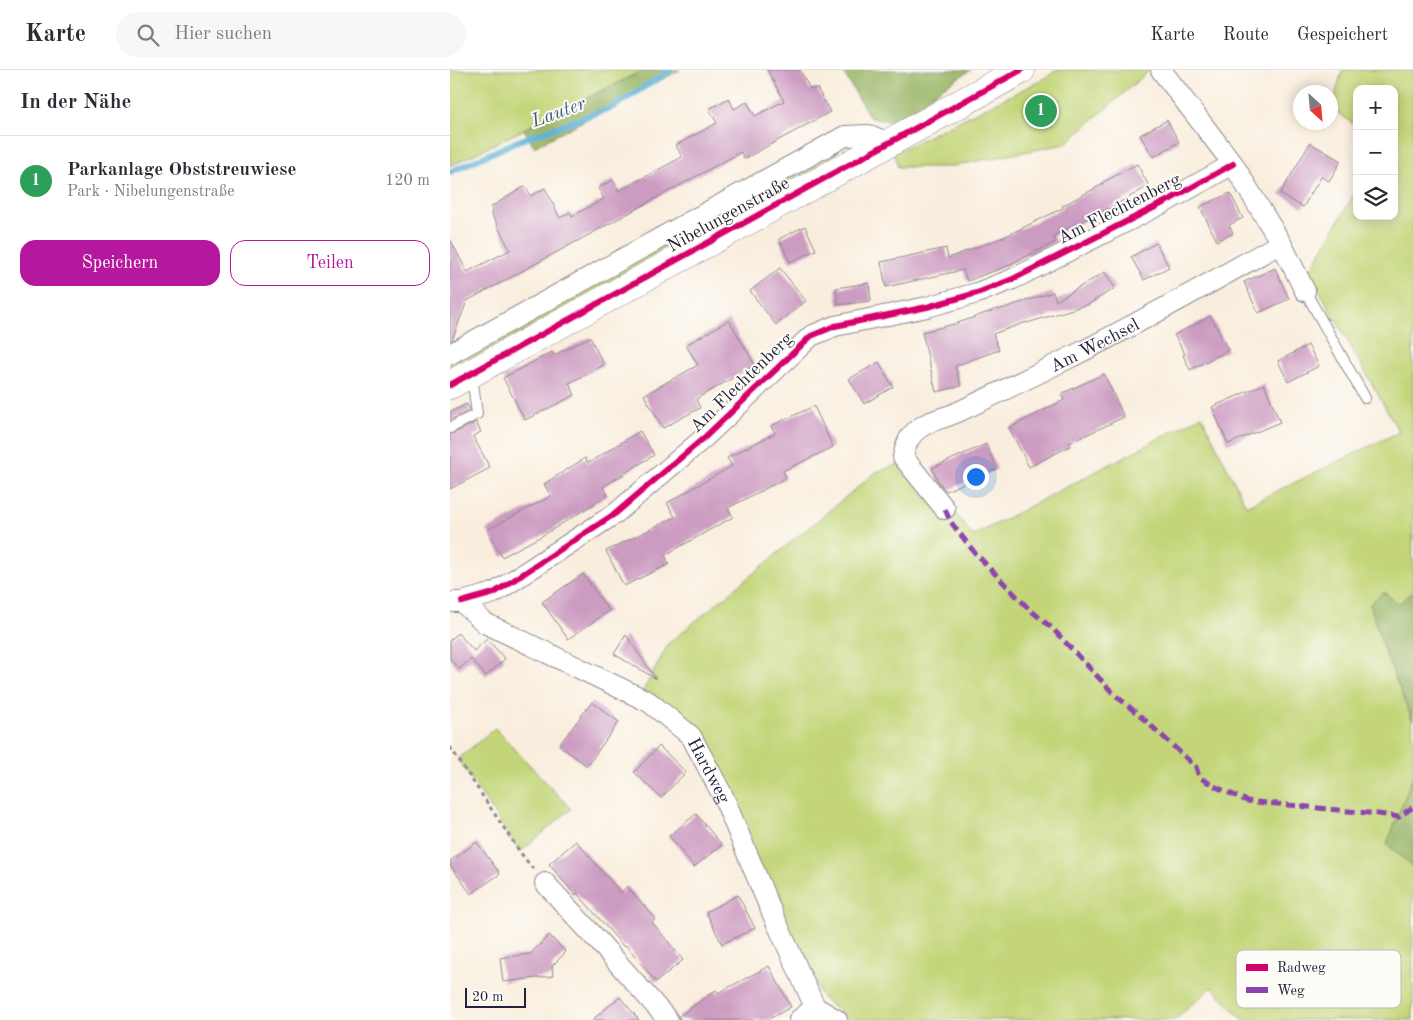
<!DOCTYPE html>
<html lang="de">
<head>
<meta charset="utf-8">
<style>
  body { margin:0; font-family:"Old Standard TT",serif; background:#f7f7f7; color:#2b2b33 }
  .controls { position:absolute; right:15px; top:15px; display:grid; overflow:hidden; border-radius:10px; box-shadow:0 2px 12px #0003 }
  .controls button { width:45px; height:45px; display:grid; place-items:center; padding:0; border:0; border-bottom:1px solid #e1e1e2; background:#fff; color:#2b2b33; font:25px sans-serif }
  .compass { position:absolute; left:843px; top:15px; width:45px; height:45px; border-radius:50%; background:#fff; box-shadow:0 2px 12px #0003; rotate:154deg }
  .scale { position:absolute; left:15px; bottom:12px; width:61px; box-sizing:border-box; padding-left:5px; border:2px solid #22223b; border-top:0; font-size:14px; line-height:18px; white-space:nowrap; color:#22223b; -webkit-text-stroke:4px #fdfcf7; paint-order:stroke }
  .you { position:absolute; left:525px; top:406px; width:18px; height:18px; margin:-12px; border:4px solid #fff; border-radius:50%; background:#1a73e8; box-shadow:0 0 0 8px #1a73e833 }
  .badge { display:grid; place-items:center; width:32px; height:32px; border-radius:50%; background:#b5179e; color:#fff; font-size:16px; font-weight:700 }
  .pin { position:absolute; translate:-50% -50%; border:2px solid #fff; box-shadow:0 1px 5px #0006 }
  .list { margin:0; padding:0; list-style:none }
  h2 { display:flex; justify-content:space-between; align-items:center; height:65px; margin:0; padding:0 20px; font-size:21px }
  h2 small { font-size:16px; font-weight:400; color:#7c7c81 }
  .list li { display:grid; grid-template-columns:32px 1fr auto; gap:15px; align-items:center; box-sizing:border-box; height:90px; padding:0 20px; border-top:1px solid #e1e1e2 }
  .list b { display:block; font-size:19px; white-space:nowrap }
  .list p { margin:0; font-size:16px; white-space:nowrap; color:#7c7c81 }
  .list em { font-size:16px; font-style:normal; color:#7c7c81 }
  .actions { display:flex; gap:10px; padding:15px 20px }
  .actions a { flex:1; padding:11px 0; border:1px solid #b5179e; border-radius:15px; text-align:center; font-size:18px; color:#b5179e }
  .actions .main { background:#b5179e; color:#fff }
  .icon { flex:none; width:28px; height:28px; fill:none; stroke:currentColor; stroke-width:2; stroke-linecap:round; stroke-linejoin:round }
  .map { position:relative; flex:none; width:963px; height:950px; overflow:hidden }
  header { display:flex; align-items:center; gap:30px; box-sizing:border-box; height:70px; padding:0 25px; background:#fff; border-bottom:1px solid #e1e1e2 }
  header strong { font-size:24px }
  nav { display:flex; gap:28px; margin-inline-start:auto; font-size:18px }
  .search { width:350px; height:45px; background:#f7f7f7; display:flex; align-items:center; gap:12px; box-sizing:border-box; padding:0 18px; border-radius:28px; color:#7c7c81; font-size:19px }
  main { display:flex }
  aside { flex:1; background:#fff }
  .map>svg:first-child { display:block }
  .green { fill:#c3d578; stroke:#727c5a }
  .forest { fill:#9ab668; stroke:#5e6c52 }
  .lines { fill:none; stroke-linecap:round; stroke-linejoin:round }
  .stream { stroke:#5bb2d7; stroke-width:6 }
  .building { fill:#cc9bc1 }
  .lane-casing { stroke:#8e888c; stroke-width:12 }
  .street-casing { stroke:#8e888c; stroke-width:22 }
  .primary-casing { stroke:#8e888c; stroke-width:29 }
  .path { stroke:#8e888c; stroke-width:3; stroke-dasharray:4 4; stroke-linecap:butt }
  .lane { stroke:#fff; stroke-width:10 }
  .street { stroke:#fff; stroke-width:20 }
  .primary { stroke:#fff; stroke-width:28 }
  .quiet { stroke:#8e44ad; stroke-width:5; stroke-dasharray:10 5; stroke-linecap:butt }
  .cycleway-casing { stroke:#fdfcf7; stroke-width:9 }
  .cycleway { stroke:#d6006c; stroke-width:6 }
  .labels { text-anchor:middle; stroke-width:4; stroke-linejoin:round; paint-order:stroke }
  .street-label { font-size:18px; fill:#22223b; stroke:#fdfcf7 }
  .water-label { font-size:19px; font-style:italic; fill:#395c79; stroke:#fdfcf7 }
  .key { fill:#fdfcf7; stroke:#bbbbbf; stroke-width:1 }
  .key-label { font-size:14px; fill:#22223b }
</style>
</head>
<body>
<header>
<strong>Karte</strong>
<div class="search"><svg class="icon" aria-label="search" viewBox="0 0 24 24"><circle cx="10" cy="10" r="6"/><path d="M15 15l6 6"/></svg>Hier suchen</div>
<nav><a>Karte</a><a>Route</a><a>Gespeichert</a></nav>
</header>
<main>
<aside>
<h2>In der Nähe<small></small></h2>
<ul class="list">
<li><span class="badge" style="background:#2e9e5b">1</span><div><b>Parkanlage Obststreuwiese</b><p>Park · Nibelungenstraße</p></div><em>120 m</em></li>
</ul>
<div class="actions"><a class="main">Speichern</a><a>Teilen</a></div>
</aside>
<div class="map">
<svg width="963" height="950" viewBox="0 0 963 950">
  <rect width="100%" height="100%" fill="#fdfcf7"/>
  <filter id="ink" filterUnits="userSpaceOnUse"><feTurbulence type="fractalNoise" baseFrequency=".02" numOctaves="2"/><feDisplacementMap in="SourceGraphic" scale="10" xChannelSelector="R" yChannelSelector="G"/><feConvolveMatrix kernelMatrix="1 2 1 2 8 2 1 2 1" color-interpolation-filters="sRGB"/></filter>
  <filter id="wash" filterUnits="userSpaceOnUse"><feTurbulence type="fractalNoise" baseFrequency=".0096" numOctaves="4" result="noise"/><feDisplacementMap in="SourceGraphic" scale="20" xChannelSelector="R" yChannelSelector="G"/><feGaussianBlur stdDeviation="1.12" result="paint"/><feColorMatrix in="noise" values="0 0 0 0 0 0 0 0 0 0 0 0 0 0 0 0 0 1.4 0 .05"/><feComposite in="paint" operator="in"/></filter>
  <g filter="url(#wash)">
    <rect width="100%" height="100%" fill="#f9eede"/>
    <path class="green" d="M0 0H194L0 96Z
      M606 0H700L615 74 497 97H448L444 83 596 8Z
      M892 0H963V522L948 534H920L934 580 963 652V706L938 774 963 797V950H793L762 917 725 950H400L373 929 304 786 270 701 193 621 219 573 426 402 451 394 501 438 523 466 752 346 796 436 949 362 859 202 907 119V146H944V19H907V57L882 38Z
      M382 82 389 85 0 305V292Z
      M45 658 121 739 70 782 8 689Z"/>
    <path class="forest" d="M194 0H230L84 77 74 59Z
      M392 0H521L490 19 446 53 420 48Z
      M934 522 948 534 963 522V652L934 580 920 534Z
      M963 706V797L937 774Z"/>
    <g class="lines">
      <path class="stream" d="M0 102 68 71 163 37 221 0"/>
    </g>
    <g id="blocks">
      <path class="building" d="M317 0H350L360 19 367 18 380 42 294 89 291 82 17 231 2 270H0V169L17 202 60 180 41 143 43 142 41 137 75 116 81 126 95 118 110 148 120 142 122 146 154 129 148 118 163 110 169 121 232 87 226 75 267 53 259 39 279 28 284 39 297 32 305 46 334 31Z
        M717 50 729 72 703 87 690 65Z
        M860 73 891 91 879 111 871 107 853 137 830 124Z
        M687 94 699 116 665 135 603 166 606 172 560 194V195L517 211 513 200 436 217 431 192 496 178 498 188 554 167 613 138 612 136 653 114 652 113Z
        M780 123 793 148 779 155 783 163 767 171 750 137Z
        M355 156 366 180 340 192 329 169Z
        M706 173 719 197 694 210 681 187Z
        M330 198 356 231 326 255 300 221Z
        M825 198 839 229 808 243 794 212Z
        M655 202 665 218 639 234 577 253V252L543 264 549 280 505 296 511 316 486 322 472 262 508 253 547 239 548 240 603 222 606 231Z
        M419 213 421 231 388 235 386 218Z
        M761 246 778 280 740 300 733 285 735 284 724 265Z
        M279 250 305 295 246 329 250 338 213 358 194 325 248 295 236 275Z
        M140 267 154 295 119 313 125 325 75 350 53 308 102 282 104 285Z
        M858 275 869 296 838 312 828 291Z
        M429 292 443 317 414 334 399 309Z
        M654 304 674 347 619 373 620 376 579 397 559 358 614 330 611 324Z
        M814 314 830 352 778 374 762 337Z
        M17 334 20 340 0 350V342Z
        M364 336 383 377 333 401 336 408 278 438 283 447 215 485 219 494 174 516 156 481 225 447 217 433 282 396 277 388 325 363 321 356Z
        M26 352 31 362 23 366 40 398 0 419V365Z
        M190 361 204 385 153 417 158 425 97 463 52 487 37 460 101 426 94 414 135 388 138 393Z
        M536 374 547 399 496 421 488 411 482 398Z
        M133 504 159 541 118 569 92 532Z
        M8 563 24 581 37 569 55 589 36 606 21 589 9 599 0 589V570Z
        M176 565 206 609 164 584Z
        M142 632 169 652 137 696 109 675Z
        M209 676 236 702 211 728 184 702Z
        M246 744 272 775 244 797 219 766Z
        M126 771 171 823 177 816 206 849 202 852 233 890 206 912 176 875 174 877 127 823 125 825 99 794Z
        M27 772 50 804 21 824 0 795V791Z
        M288 825 305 858 272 874 256 842Z
        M99 865 116 882 102 896 103 906 53 912 50 888 80 884Z
        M319 896 341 937 317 950H230L229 946 266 920 268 923Z
        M170 927 189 950H142Z"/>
    </g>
  </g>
  <g filter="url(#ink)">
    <use href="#blocks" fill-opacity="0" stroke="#8e888c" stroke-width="1"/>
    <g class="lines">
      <g class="lane-casing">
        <path id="lane" d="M855 221 915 328
          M0 358 27 344 22 306"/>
      </g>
      <g class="street-casing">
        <g id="street">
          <path d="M711 0 783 94 831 173 855 221"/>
          <path d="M0 284 395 66 419 65 438 73"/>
          <path id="s1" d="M495 439 453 387C457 370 460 363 476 354 486 349 497 347 508 342 544 325 581 307 617 289 690 253 760 213 831 173"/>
          <path id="s2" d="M2 532H12L35 553 199 632 241 666 273 726 319 836 365 937 387 950"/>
          <path d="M12 532 44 523 166 443 255 367 361 266 385 256 477 237 527 223 563 209 721 129 783 94"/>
          <path d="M95 813 151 874 218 950"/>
          <path d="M349 950 365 937"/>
        </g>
      </g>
      <g class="primary-casing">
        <path id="primary" d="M0 315 571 0"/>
      </g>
      <path class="path" d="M0 677 70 782 83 799"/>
      <use href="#lane" class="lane"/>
      <use href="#street" class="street"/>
      <use href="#primary" class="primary"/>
      <path class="quiet" d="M495 439 500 451 525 483 578 538 602 558 664 624 696 651 746 697 749 707 764 716 797 731 928 744 949 747 963 737"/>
      <g class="cycleway-casing">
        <path id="cycleway" d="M0 315 571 0
          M12 532 44 523 166 443 255 367 361 266 385 256 477 237 527 223 563 209 721 129 783 94"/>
      </g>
      <use href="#cycleway" class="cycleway"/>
    </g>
  </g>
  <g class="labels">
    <g class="street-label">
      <text transform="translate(669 138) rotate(-27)" y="6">Am Flechtenberg</text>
      <text transform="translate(278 144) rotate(-29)" y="6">Nibelungenstraße</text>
      <text dy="6" stroke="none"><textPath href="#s1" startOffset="295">Am Wechsel</textPath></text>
      <text transform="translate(291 312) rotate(-44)" y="6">Am Flechtenberg</text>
      <text dy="6" stroke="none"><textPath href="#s2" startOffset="316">Hardweg</textPath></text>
    </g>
    <g class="water-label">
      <text transform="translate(108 41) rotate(-20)" y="7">Lauter</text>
    </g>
  </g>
  <rect x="786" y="880" width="165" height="58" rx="8" class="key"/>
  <rect x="796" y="894" width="22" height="7" fill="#d6006c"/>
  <rect x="796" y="917" width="22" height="6" fill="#8e44ad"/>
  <g class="key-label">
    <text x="827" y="902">Radweg</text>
    <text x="827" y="925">Weg</text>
  </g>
</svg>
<div class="controls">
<button>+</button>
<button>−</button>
<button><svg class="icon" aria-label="layers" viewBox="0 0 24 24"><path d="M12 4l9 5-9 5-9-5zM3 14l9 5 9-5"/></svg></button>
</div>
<svg class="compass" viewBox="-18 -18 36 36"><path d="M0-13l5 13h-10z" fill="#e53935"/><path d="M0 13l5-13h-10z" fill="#7c7c81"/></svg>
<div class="scale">20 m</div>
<div class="you"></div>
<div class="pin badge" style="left:591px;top:41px;background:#2e9e5b">1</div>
</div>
</main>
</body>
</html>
